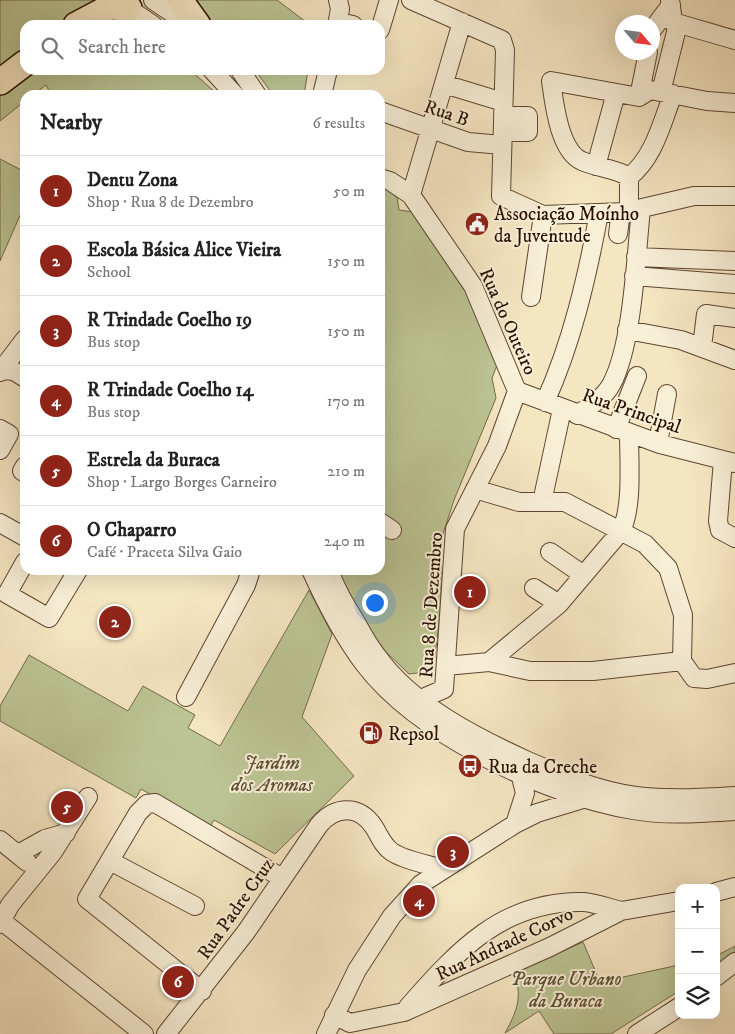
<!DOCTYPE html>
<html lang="en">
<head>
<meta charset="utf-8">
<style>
  body { margin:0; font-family:"IM FELL DW Pica",serif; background:#f2f2f2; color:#222 }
  .controls { position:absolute; right:15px; bottom:15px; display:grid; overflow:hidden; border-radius:10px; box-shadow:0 5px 20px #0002 }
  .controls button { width:45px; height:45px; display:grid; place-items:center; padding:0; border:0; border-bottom:1px solid #e0e0e0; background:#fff; color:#222; font:25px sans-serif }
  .compass { position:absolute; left:615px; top:15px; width:45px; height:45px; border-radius:50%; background:#fff; box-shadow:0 5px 20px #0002; rotate:118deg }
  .you { position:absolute; left:374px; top:602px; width:18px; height:18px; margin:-12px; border:4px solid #fff; border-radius:50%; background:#1a73e8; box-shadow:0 0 0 8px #1a73e833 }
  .badge { display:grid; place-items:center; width:32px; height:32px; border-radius:50%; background:#8f2418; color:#fff; font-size:16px; font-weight:700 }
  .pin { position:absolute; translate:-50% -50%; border:2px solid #fff; box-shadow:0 1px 5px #0006 }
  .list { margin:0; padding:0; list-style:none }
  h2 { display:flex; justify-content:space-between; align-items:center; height:65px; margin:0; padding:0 20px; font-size:21px }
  h2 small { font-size:16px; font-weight:400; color:#767676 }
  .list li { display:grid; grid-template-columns:32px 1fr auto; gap:15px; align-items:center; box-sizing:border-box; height:70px; padding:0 20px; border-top:1px solid #e0e0e0 }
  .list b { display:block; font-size:19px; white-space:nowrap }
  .list p { margin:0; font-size:16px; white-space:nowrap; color:#767676 }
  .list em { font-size:16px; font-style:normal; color:#767676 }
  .icon { flex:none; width:28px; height:28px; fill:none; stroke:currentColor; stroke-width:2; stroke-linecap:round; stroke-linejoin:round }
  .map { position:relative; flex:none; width:735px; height:1034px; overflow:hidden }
  .search { position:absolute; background:#fff; box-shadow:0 5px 20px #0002; left:20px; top:20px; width:365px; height:55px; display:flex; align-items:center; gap:12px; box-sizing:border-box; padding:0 18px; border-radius:15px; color:#767676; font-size:19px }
  .panel { position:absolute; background:#fff; box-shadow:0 5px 20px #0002; left:20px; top:90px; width:365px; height:485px; border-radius:15px }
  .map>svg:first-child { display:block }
  .green { fill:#bcc493; stroke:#736a4a }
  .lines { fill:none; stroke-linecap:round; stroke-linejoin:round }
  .minor-casing { stroke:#5d4531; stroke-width:20 }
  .highway-casing { stroke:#2a0f01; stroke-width:28 }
  .minor { stroke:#f8efd7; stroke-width:18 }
  .highway { stroke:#f5e6c2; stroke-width:25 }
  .labels { text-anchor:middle; stroke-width:4; stroke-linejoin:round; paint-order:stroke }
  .street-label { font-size:19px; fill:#2a0f01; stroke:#f8efd7 }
  .poi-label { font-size:19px; fill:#2a0f01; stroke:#f8efd7; text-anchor:start }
  .park-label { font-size:19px; font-style:italic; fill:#5d4e34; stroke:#f8efd7 }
</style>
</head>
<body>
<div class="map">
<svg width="735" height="1034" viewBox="0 0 735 1034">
  <rect width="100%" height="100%" fill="#f5e6c2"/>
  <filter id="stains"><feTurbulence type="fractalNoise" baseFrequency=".004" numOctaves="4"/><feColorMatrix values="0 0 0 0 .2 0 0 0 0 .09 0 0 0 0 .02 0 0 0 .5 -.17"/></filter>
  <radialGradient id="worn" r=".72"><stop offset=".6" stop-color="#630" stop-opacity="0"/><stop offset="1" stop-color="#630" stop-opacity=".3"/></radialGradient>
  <path class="green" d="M0 0H102L63 25H25V55L0 75Z
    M193 0H277L310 25H213L199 10Z
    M113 19 133 25H90Z
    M30 70H190L214 91 212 95H51L46 85 33 95H25V101L0 121V95Z
    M255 70H308L304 95H273Z
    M0 159 25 172V204L0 261Z
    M380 183 397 197 399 210 413 212 468 291 499 360 492 378 496 398 454 500 441 540V608L433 671 409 674 382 648 362 618 337 570H380Z
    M309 590 332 634 302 717 354 776 275 854 214 820 209 828 141 789 136 798 0 721V706L29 655 128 711 143 686 195 715 188 728 220 746Z
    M583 942 600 982 679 965V991L611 1034H554L539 1011 505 1033C517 1011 523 997 514 973Z
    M735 946V956L716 967V956Z"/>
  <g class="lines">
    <g class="minor-casing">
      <path id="minor" d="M153 0 190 25
        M411 0 502 40 505 50 501 196 543 215 625 212 694 196H735
        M670 0 673 22 735 40
        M119 2 153 25
        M338 22 353 25
        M462 22 411 195 473 286 517 391
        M337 25 340 9 338 0
        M380 30 389 0
        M652 30 671 5
        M212 70 235 95
        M240 70 257 95
        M444 84 503 102
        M661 92 678 24
        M322 95 328 70
        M639 97 648 52
        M380 111 468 142 502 145
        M503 132H528V116H503
        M596 166 616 93
        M629 177C615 168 597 168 582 161 559 151 554 102 551 81L639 97 650 90 707 101 735 103
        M380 178 390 181 411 195
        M629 211V177C654 158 662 122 673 94
        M618 234 621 212
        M636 257 735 261
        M634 276 735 284
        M531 297 543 215
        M627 330 681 340 735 360
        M702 347 706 314 735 318
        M3 370 14 371 25 378
        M0 372 25 339
        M517 391 660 444 735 463
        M545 402C572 343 587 277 599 213
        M577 415C590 406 604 398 611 385 633 345 636 255 641 209
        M0 429 9 434 0 450
        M616 429 637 376
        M658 443 667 394
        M723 460 718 521 720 530 735 538
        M25 466 22 471 25 473
        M475 489 519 502H565L645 544 668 568 683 615 682 661
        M542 502 562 409
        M380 522 392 530
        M0 523 25 537
        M550 552 582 574
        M25 562 7 594 49 618 78 570
        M311 570C326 603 343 636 365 665 419 735 547 796 633 810 666 816 702 813 735 811
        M329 570C336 590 346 606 357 624 363 635 369 646 377 656 412 705 475 737 528 761 563 776 598 791 636 796 669 800 702 798 735 796
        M534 588 559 604
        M682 661 694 678 707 679 735 673
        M489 662 559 604 621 531C633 507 629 461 629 434
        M446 666 489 662 530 671H593L682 661
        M186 697 246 585 251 570
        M421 699 444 689 455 529 497 446 517 391
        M515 824 525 793 520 773
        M0 840 27 862
        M18 854 45 839 66 833
        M110 861 195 906
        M716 892 735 887
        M2 921 144 1034
        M0 924 10 905 53 852 88 797
        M716 977 735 962
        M202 991 87 899 138 813 147 804 155 803 282 878
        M408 1007C457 951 503 900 584 902 596 903 609 908 621 911
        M334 1015 350 1023 404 1012 550 947 621 911 679 901
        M166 1034 246 932 319 825C335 806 359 804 374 827 379 835 383 846 392 852 406 861 427 864 443 869
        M326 1034 357 970 392 916 421 884 515 824 537 813 583 799
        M637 1034 679 1007"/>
    </g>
    <g class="highway-casing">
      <path id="highway" d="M180 0 198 25
        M76 25 110 7 129 8
        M0 82 25 63"/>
    </g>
    <use href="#minor" class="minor"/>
    <use href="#highway" class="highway"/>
  </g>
  <defs>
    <g id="civic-disc" transform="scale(1.25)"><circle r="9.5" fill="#8f2418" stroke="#f8efd7"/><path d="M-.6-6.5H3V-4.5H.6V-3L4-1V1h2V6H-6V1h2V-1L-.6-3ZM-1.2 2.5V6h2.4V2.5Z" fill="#fff"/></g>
    <g id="fuel-disc" transform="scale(1.25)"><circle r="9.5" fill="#8f2418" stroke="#f8efd7"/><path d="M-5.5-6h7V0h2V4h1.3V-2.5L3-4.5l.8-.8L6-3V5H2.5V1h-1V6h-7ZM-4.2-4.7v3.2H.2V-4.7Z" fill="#fff"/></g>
    <g id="bus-disc" transform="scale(1.25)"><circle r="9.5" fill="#8f2418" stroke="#f8efd7"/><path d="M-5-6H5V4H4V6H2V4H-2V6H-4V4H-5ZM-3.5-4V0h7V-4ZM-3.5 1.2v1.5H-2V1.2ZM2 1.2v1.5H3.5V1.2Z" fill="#fff"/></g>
  </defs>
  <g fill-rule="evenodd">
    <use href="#civic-disc" x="477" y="224"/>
    <use href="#fuel-disc" x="371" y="733"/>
    <use href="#bus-disc" x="470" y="766"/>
  </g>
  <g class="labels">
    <g class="street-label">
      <text transform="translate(447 112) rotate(19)" y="7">Rua B</text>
      <text transform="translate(509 321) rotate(66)" y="7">Rua do Outeiro</text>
      <text transform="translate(632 410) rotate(19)" y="7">Rua Principal</text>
      <text transform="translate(430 605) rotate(-86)" y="7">Rua 8 de Dezembro</text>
      <text transform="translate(235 908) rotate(-55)" y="7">Rua Padre Cruz</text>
      <text transform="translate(504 943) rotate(-25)" y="7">Rua Andrade Corvo</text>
    </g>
    <g class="poi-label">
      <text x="494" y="220">Associação Moínho<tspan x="494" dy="22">da Juventude</tspan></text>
      <text x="388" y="740">Repsol</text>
      <text x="488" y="773">Rua da Creche</text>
    </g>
    <g class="park-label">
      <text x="272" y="769">Jardim<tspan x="272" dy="22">dos Aromas</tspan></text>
      <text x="566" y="985">Parque Urbano<tspan x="566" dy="22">da Buraca</tspan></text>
    </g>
  </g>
  <rect width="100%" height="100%" filter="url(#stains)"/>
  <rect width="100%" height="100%" fill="url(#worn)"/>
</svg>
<div class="controls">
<button>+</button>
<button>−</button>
<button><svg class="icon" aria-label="layers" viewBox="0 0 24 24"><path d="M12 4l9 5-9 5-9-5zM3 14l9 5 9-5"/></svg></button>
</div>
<svg class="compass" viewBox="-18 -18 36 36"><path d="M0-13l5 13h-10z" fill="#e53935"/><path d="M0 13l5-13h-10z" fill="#767676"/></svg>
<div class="you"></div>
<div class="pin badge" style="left:470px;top:592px">1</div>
<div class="pin badge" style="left:115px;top:622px">2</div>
<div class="pin badge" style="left:453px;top:852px">3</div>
<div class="pin badge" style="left:419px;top:901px">4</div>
<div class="pin badge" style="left:67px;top:807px">5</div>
<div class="pin badge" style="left:178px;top:982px">6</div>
<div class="search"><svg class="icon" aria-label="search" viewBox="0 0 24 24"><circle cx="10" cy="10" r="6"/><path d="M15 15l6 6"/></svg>Search here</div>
<section class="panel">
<h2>Nearby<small>6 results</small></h2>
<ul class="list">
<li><span class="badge">1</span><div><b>Dentu Zona</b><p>Shop · Rua 8 de Dezembro</p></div><em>50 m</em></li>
<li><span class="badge">2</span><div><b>Escola Básica Alice Vieira</b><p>School</p></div><em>150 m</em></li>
<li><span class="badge">3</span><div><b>R Trindade Coelho 19</b><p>Bus stop</p></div><em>150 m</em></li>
<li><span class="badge">4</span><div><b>R Trindade Coelho 14</b><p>Bus stop</p></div><em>170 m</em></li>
<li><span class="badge">5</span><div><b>Estrela da Buraca</b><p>Shop · Largo Borges Carneiro</p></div><em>210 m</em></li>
<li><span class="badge">6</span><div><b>O Chaparro</b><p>Café · Praceta Silva Gaio</p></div><em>240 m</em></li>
</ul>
</section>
</div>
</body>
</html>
